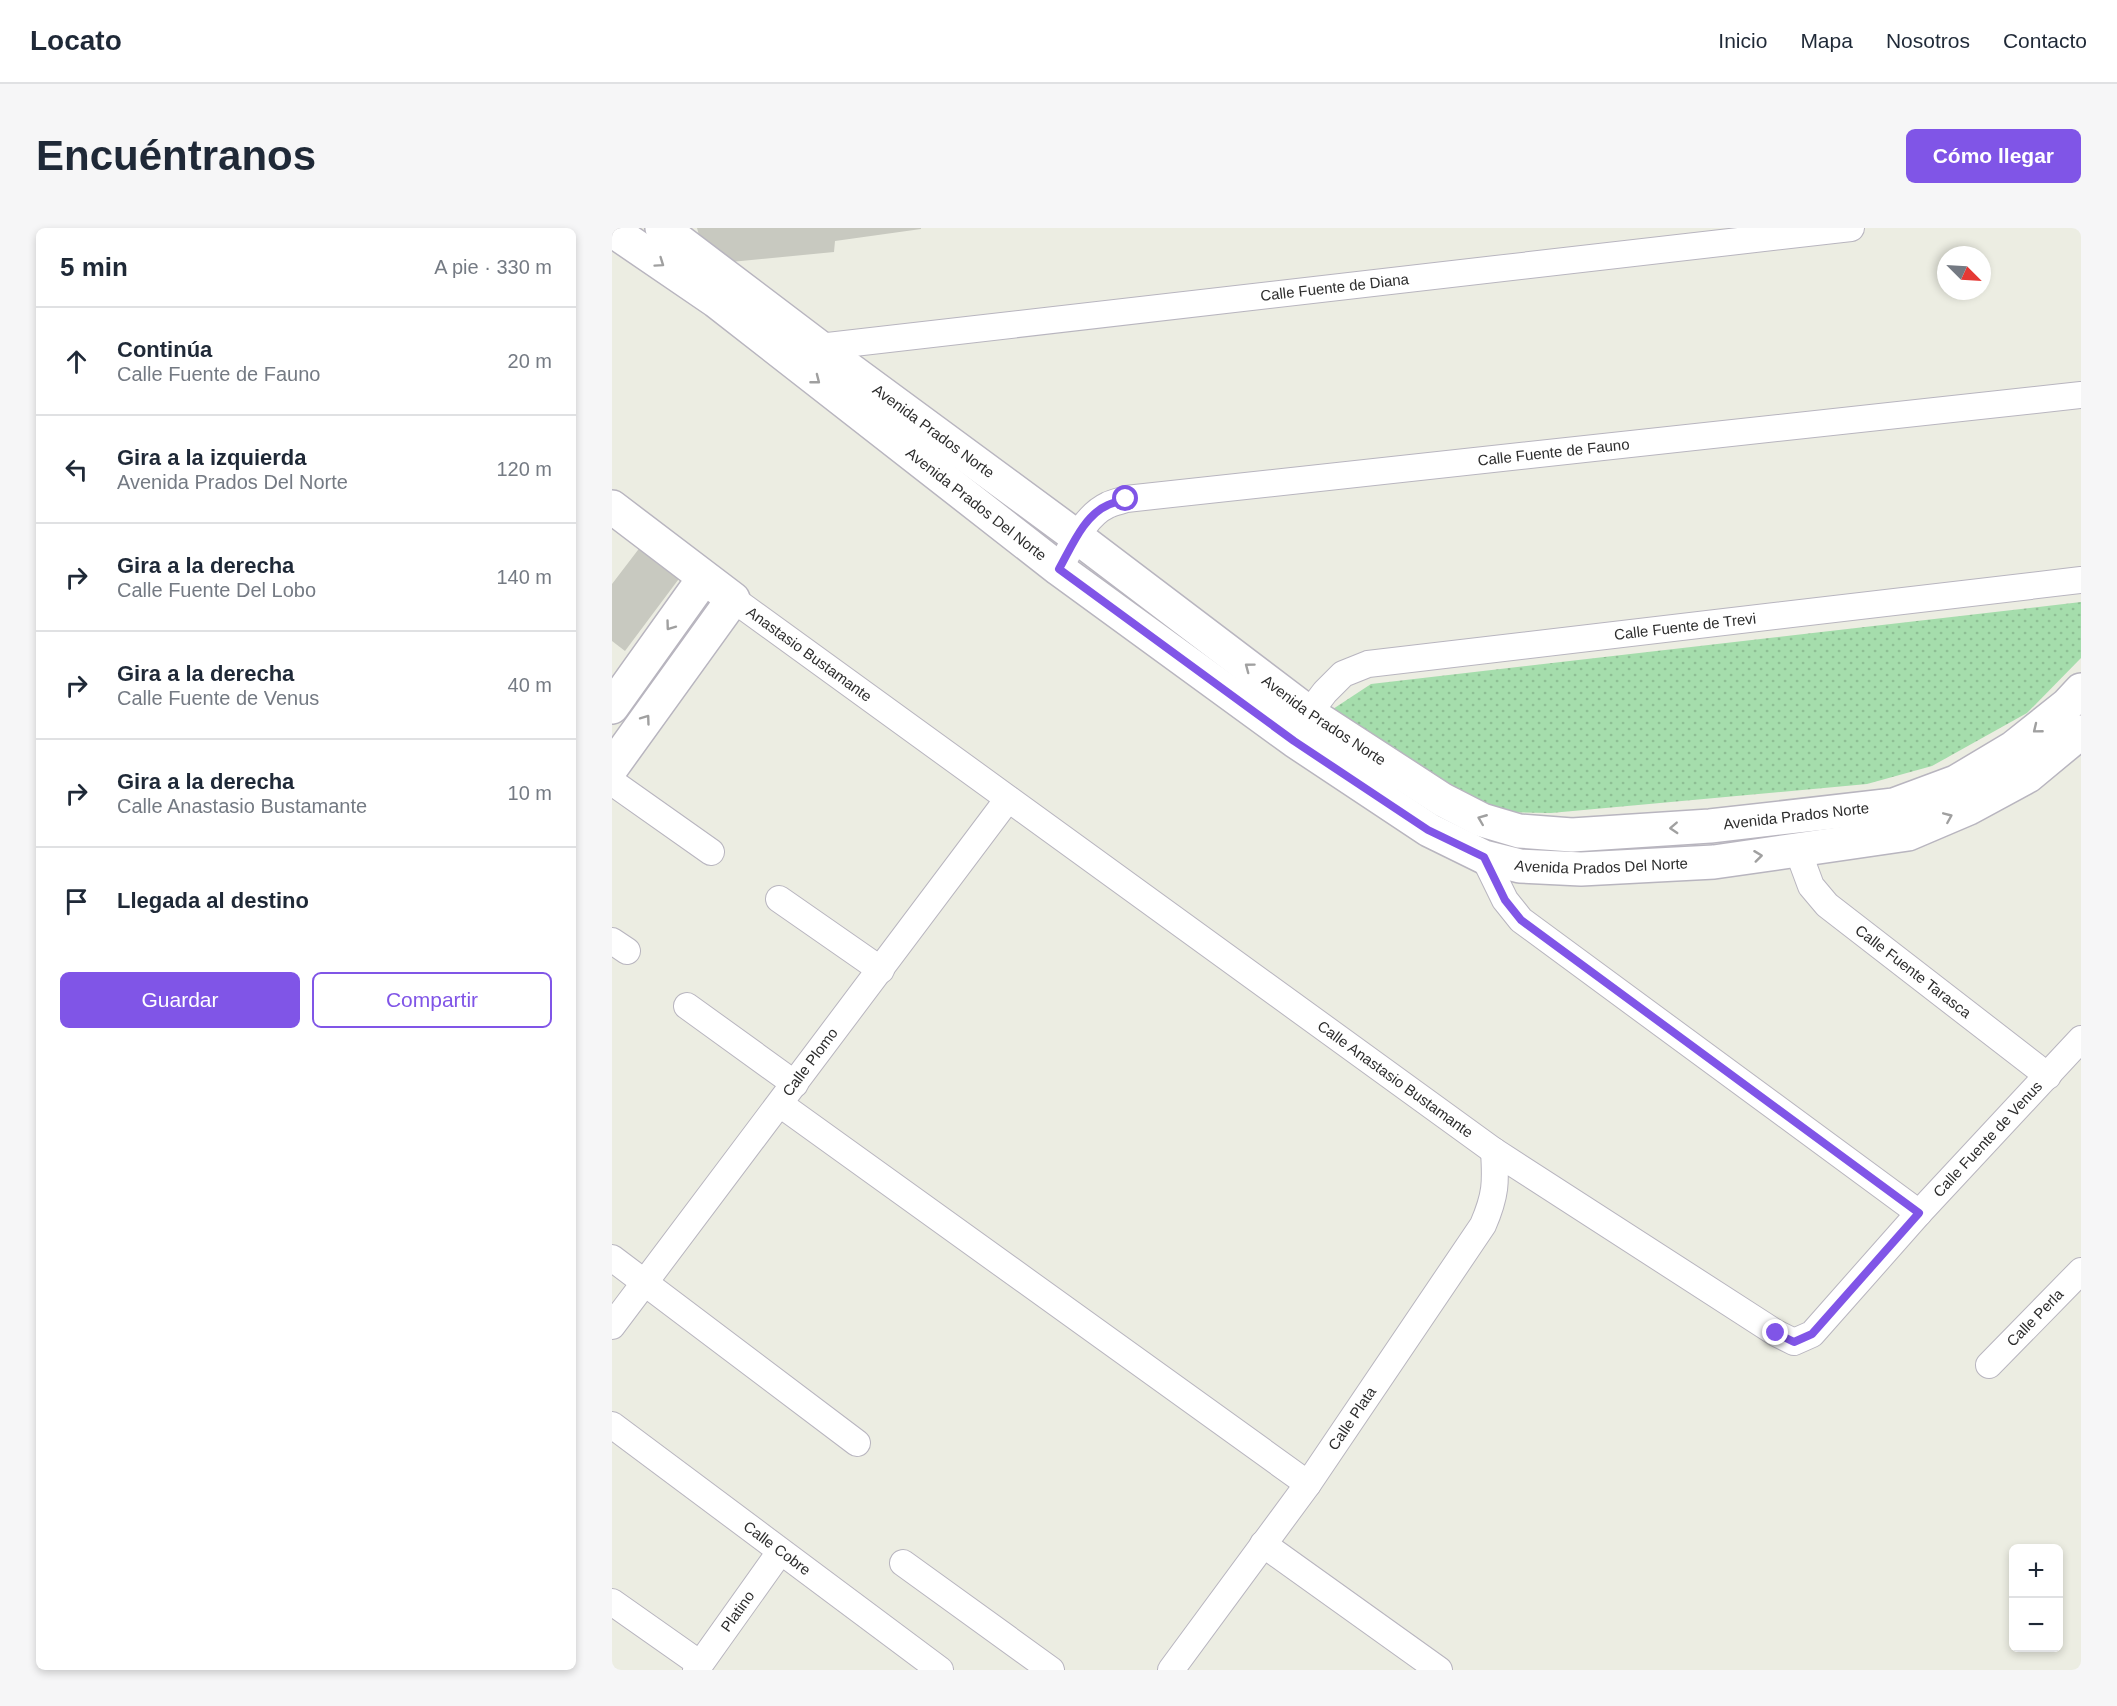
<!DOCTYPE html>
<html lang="es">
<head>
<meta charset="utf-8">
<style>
  body { margin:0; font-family:Helvetica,sans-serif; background:#f6f6f7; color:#1f2937 }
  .controls { position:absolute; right:18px; bottom:18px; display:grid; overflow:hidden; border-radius:9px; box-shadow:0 3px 9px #0003 }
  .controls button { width:54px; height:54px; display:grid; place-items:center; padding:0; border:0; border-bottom:2px solid #e0e1e3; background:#fff; color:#1f2937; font:30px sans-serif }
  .compass { position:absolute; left:1325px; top:18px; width:54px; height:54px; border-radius:50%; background:#fff; box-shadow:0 3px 9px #0003; rotate:114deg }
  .stop { position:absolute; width:18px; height:18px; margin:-14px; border:4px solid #8055e7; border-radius:50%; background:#fff }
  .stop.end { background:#8055e7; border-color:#fff; box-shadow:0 2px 6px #0008 }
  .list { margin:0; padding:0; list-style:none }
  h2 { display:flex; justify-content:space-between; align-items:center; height:78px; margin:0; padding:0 24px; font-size:26px }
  h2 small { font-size:20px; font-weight:400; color:#747a83 }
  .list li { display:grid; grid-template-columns:39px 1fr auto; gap:18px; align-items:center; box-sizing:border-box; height:108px; padding:0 24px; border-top:2px solid #e0e1e3 }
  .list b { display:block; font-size:22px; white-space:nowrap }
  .list p { margin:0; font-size:20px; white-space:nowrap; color:#747a83 }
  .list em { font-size:20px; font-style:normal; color:#747a83 }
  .actions { display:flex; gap:12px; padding:18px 24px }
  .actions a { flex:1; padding:14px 0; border:2px solid #8055e7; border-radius:9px; text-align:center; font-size:21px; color:#8055e7 }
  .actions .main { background:#8055e7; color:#fff }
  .icon { flex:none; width:33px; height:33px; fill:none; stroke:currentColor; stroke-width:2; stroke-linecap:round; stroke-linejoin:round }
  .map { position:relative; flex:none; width:1469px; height:1442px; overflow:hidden; border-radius:9px }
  header { display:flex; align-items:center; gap:36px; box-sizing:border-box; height:84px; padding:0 30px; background:#fff; border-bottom:2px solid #e0e1e3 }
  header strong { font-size:28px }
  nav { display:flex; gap:33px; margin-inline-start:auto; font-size:21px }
  .intro { display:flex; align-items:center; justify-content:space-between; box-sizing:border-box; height:144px; padding:0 36px }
  h1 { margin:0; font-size:42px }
  .button { padding:15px 27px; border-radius:9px; background:#8055e7; color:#fff; font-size:21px; font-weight:700 }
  main { display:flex; gap:36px; padding:0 36px }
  aside { flex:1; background:#fff; border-radius:9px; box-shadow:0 3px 9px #0003 }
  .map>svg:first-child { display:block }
  .park { fill:url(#park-dots) }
  .building { fill:#c8c9c0 }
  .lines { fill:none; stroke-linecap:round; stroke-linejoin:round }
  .minor-casing { stroke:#b8b5bf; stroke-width:28 }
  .tertiary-casing { stroke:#b8b5bf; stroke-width:36 }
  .minor { stroke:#fff; stroke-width:26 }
  .tertiary { stroke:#fff; stroke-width:33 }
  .oneway { stroke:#a0a0a0 }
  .route { stroke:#8055e7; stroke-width:8 }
  .labels { text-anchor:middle; stroke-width:4.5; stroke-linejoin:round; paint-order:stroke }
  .street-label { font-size:15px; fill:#2d2d2d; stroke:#fff }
</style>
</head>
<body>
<header>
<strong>Locato</strong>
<nav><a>Inicio</a><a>Mapa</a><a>Nosotros</a><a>Contacto</a></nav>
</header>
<div class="intro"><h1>Encuéntranos</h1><a class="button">Cómo llegar</a></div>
<main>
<aside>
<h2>5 min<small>A pie · 330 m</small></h2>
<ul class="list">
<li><svg class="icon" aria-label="ahead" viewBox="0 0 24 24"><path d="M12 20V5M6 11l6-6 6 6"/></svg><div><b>Continúa</b><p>Calle Fuente de Fauno</p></div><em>20 m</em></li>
<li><svg class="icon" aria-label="left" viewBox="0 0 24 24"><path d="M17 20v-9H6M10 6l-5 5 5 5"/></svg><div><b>Gira a la izquierda</b><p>Avenida Prados Del Norte</p></div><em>120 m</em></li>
<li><svg class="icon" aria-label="right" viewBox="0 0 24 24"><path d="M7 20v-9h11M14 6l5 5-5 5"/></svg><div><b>Gira a la derecha</b><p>Calle Fuente Del Lobo</p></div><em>140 m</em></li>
<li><svg class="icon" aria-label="right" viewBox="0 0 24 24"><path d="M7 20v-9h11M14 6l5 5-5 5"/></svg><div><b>Gira a la derecha</b><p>Calle Fuente de Venus</p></div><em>40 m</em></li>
<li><svg class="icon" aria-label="right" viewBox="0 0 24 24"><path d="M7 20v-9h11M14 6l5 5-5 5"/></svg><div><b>Gira a la derecha</b><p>Calle Anastasio Bustamante</p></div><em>10 m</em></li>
<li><svg class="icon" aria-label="arrive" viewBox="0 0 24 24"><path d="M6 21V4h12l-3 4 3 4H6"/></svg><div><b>Llegada al destino</b></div></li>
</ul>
<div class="actions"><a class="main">Guardar</a><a>Compartir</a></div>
</aside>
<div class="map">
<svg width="1469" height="1442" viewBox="0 0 1469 1442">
  <defs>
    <pattern id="park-dots" width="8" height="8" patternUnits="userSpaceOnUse" patternTransform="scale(1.5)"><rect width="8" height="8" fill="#a5ddac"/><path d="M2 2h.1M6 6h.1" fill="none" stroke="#8ebe94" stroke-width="1.8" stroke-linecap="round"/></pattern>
  </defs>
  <rect width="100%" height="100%" fill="#ecede2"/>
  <path class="park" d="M1469 374V430L1415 485 1320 538 1255 556 939 585 851 583 721 481 759 456Z"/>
  <path class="building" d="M85 0H309V1L223 13 222 24 119 34 88 11Z
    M29 318 69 348 13 423 0 413V356Z"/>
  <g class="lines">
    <g class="minor-casing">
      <g id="minor">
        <path id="s1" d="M207 119 1239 0"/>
        <path id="s2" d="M447 341C459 320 472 288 496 277 502 274 509 273 514 271L1469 167"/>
        <path id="s3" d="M121 371 882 923 1164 1105 1182 1114 1200 1106 1307 985 1469 811"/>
        <path id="s4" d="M697 485 713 464 731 446 756 436 1469 352"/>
        <path d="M0 554 99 624"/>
        <path id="s5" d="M1186 623 1199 658 1215 677 1436 848"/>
        <path d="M872 629 893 672 909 692 1307 985"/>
        <path d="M167 671 269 742"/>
        <path d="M0 713 15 723"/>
        <path d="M75 778 183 856"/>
        <path d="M168 876 696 1256"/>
        <path d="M0 1030 245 1215"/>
        <path id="s6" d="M0 1098 396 571"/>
        <path id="s7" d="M1377 1137 1469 1043"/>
        <path id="s8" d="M0 1197 328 1442"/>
        <path d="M651 1316 827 1442"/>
        <path d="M291 1335 439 1442"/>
        <path d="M0 1374 88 1436"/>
        <path id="s9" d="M84 1442 168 1324"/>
        <path id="s10" d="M559 1442 696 1256 871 997C884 967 884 954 882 923"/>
      </g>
    </g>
    <g class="tertiary-casing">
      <g id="tertiary">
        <path id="s11" d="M50 0 207 119 465 309 697 485 831 572 870 592 907 603 960 607 1098 598 1282 577 1344 554 1401 520 1455 477 1469 462"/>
        <path id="s12" d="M0 2 104 73 447 341 683 513 817 602 872 629 908 638 969 641 1102 634 1296 606 1357 580 1416 548 1469 504"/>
        <path d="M0 279 121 371 0 539"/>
        <path d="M0 479 92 350"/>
      </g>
    </g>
    <use href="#minor" class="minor"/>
    <use href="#tertiary" class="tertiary"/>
  </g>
  <defs><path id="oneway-chevron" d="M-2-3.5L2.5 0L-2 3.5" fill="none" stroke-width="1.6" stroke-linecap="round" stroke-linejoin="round" transform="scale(1.5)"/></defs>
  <g class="oneway">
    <use href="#oneway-chevron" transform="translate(48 35) rotate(35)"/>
    <use href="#oneway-chevron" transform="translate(204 152) rotate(38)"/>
    <use href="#oneway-chevron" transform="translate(58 398) rotate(126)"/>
    <use href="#oneway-chevron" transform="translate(637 439) rotate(-143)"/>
    <use href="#oneway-chevron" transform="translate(34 491) rotate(-54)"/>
    <use href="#oneway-chevron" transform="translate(1425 501) rotate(141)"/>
    <use href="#oneway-chevron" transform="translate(1336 589) rotate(-23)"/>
    <use href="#oneway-chevron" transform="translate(870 591) rotate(-158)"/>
    <use href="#oneway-chevron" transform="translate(1062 600) rotate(177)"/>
    <use href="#oneway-chevron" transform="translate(1146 628) rotate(-7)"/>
  </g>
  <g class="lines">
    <path class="route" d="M514 271C509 273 502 274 496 277 472 287 459 320 447 341L682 513 816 602 872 629 893 672 909 692 1307 985 1200 1106 1182 1114 1164 1105"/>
  </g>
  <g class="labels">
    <g class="street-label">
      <text dy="5" stroke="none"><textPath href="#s1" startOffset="519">Calle Fuente de Diana</textPath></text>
      <text dy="5" stroke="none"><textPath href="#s11" startOffset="339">Avenida Prados Norte</textPath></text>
      <text dy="5" stroke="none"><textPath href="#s2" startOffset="531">Calle Fuente de Fauno</textPath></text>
      <text dy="5" stroke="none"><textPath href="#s12" startOffset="456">Avenida Prados Del Norte</textPath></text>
      <text dy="5" stroke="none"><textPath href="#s4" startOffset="398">Calle Fuente de Trevi</textPath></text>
      <text dy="5" stroke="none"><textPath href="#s3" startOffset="94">Anastasio Bustamante</textPath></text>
      <text dy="5" stroke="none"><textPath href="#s11" startOffset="825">Avenida Prados Norte</textPath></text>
      <text dy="5" stroke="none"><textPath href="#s11" startOffset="1329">Avenida Prados Norte</textPath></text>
      <text dy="5" stroke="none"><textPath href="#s12" startOffset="1194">Avenida Prados Del Norte</textPath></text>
      <text dy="5" stroke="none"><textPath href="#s5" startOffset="171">Calle Fuente Tarasca</textPath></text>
      <text dy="5" stroke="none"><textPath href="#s6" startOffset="330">Calle Plomo</textPath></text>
      <text dy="5" stroke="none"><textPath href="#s3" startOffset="818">Calle Anastasio Bustamante</textPath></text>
      <text dy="5" stroke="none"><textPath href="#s3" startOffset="1578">Calle Fuente de Venus</textPath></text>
      <text dy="5" stroke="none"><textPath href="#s7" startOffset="66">Calle Perla</textPath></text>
      <text dy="5" stroke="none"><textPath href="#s10" startOffset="310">Calle Plata</textPath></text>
      <text dy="5" stroke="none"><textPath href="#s8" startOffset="206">Calle Cobre</textPath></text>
      <text dy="5" stroke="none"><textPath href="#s9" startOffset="72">Platino</textPath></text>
    </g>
  </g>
</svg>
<div class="controls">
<button>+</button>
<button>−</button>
</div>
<svg class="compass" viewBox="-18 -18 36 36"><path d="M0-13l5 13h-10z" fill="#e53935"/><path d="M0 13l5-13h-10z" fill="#747a83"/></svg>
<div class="stop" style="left:514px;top:271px"></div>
<div class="stop end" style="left:1164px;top:1105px"></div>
</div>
</main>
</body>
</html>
